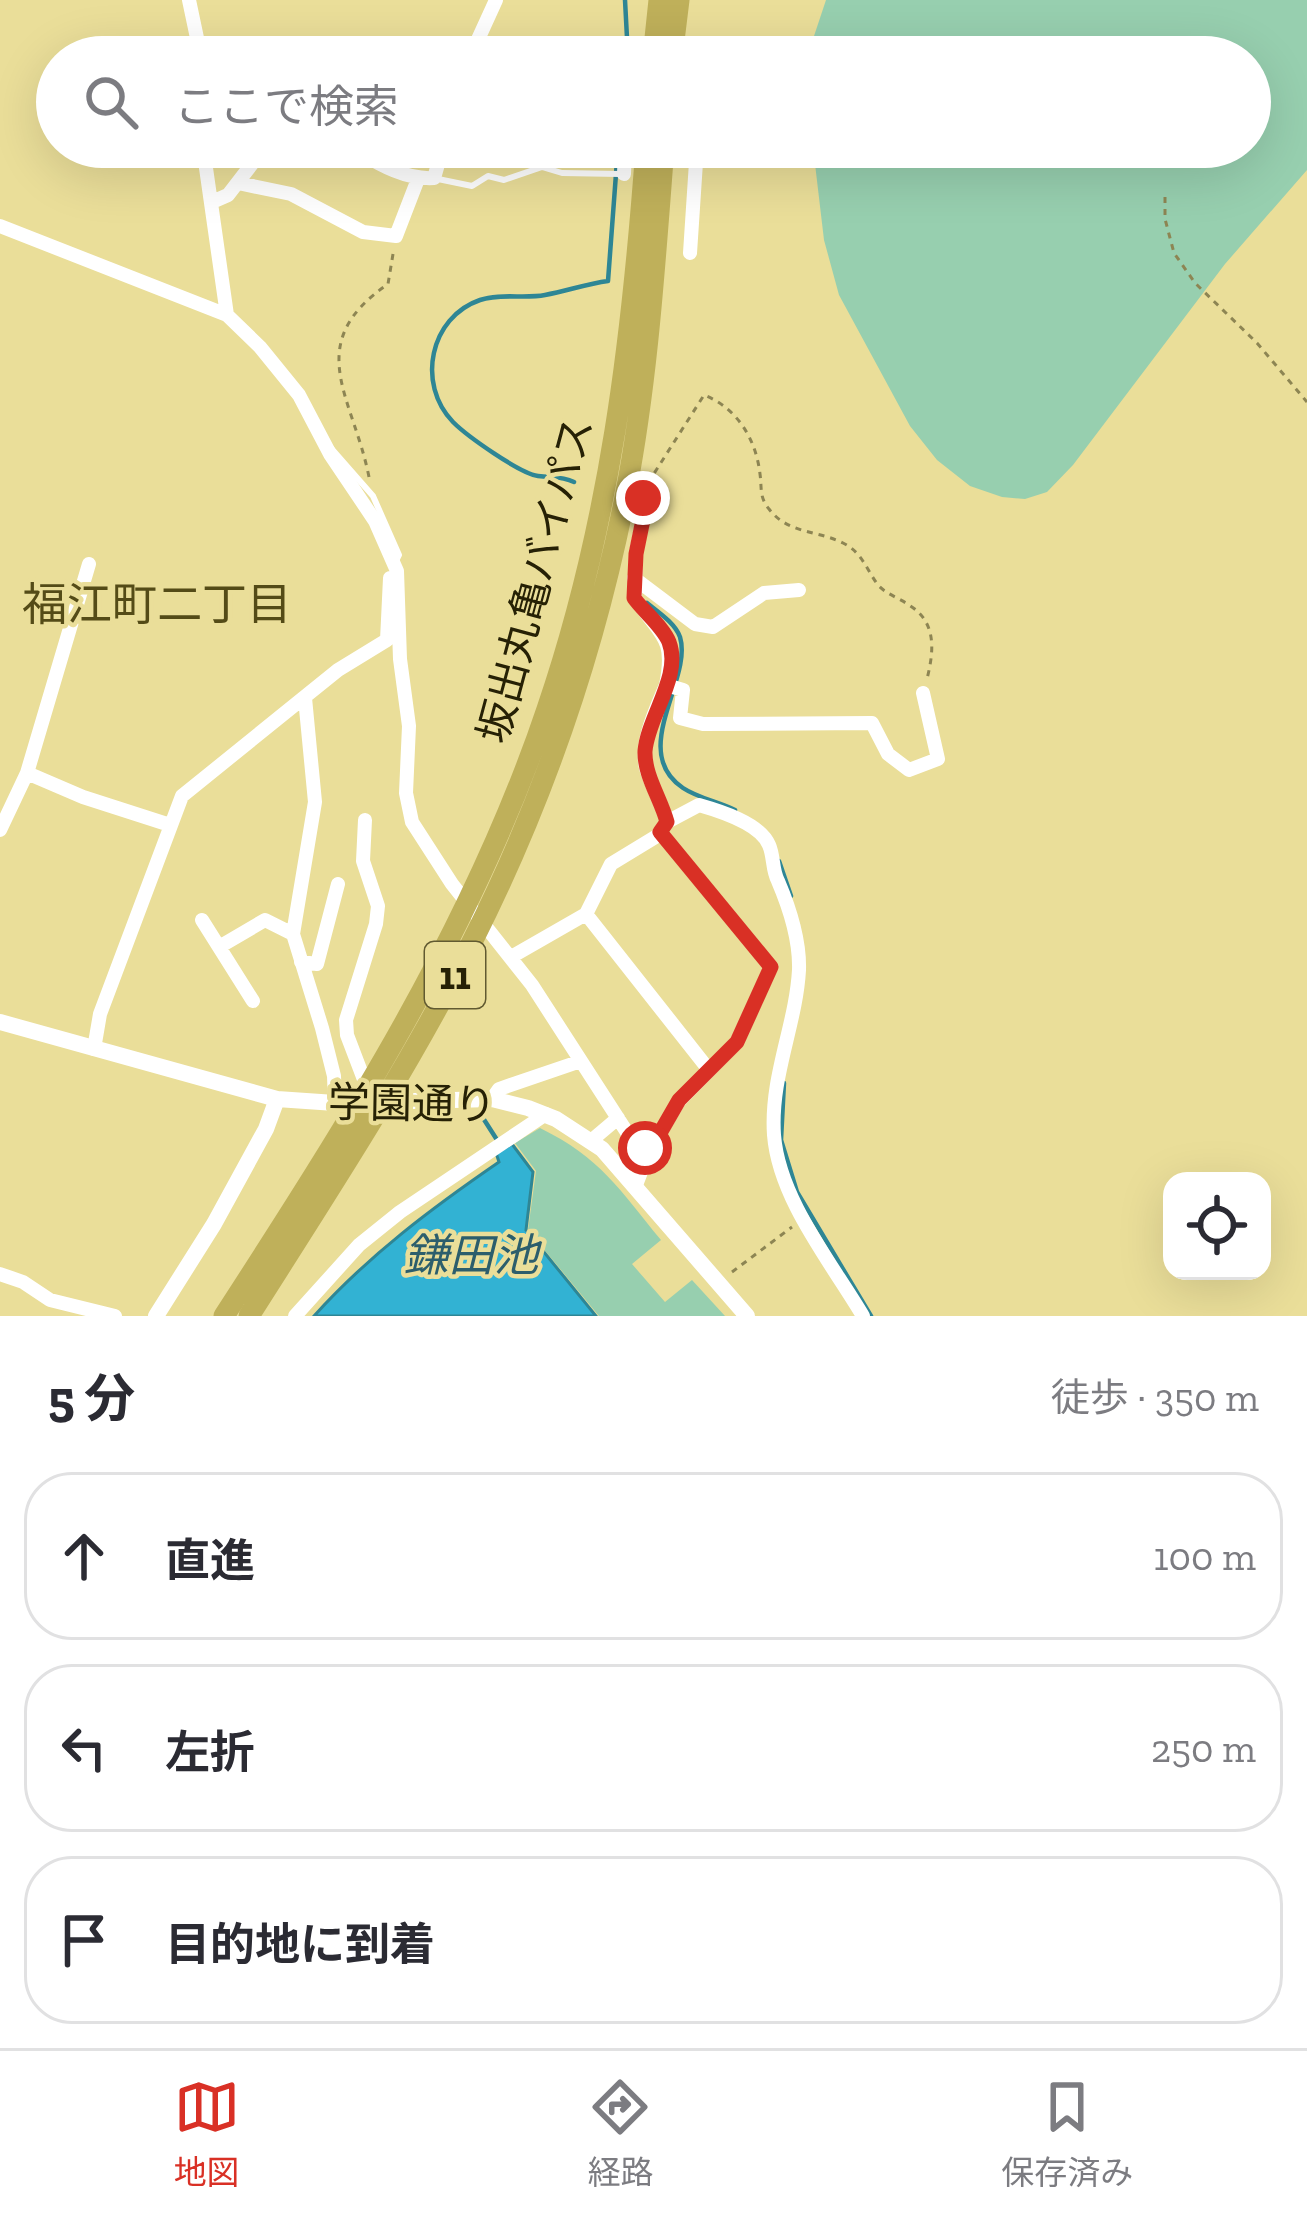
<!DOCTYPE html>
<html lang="ja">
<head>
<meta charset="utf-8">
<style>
  body { margin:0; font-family:"Zilla Slab","Noto Sans JP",serif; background:#f2f2f3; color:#2b2b33 }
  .controls { position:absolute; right:36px; bottom:36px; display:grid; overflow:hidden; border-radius:24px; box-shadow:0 12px 48px #0002 }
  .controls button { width:108px; height:108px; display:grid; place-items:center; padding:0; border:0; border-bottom:3px solid #e1e1e2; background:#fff; color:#2b2b33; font:60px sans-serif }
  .stop { position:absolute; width:36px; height:36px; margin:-27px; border:9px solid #d93025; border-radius:50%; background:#fff }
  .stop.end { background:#d93025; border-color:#fff; box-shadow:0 3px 12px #0008 }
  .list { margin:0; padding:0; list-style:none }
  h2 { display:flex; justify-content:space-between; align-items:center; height:156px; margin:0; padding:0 48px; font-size:51px }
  h2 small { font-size:39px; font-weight:400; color:#7c7c81 }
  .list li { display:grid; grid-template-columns:78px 1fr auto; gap:36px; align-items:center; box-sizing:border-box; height:168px; margin:0 24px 24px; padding:0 24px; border:3px solid #e1e1e2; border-radius:48px }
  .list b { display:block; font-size:45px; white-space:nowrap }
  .list em { font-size:39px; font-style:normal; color:#7c7c81 }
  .icon { flex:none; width:66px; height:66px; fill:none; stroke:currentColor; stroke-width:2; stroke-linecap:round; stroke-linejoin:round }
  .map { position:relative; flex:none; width:1307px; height:1316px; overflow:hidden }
  .search { position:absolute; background:#fff; box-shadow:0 12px 48px #0002; left:36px; right:36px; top:36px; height:132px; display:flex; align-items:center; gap:30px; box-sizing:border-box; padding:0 42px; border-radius:66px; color:#7c7c81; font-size:45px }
  .sheet { height:732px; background:#fff }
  nav { display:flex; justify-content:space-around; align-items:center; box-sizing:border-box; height:168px; border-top:3px solid #e1e1e2; background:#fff; font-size:33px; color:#7c7c81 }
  nav a { display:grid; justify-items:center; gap:6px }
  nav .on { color:#d93025 }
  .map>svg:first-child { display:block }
  .green { fill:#97cfaf }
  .water { fill:#32b2d3; stroke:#2e8695; stroke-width:3 }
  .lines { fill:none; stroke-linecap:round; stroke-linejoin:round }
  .stream { stroke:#2e8695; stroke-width:4.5 }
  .path { stroke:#8d8553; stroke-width:3; stroke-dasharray:6 6; stroke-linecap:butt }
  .service { stroke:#fff; stroke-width:6 }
  .minor { stroke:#fff; stroke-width:14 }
  .tertiary { stroke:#fff; stroke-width:16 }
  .trunk { stroke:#bfb05a; stroke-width:21 }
  .route { stroke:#d93025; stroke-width:15 }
  .labels { text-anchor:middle; stroke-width:9; stroke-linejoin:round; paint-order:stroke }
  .shield { fill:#eade99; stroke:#615a31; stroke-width:3 }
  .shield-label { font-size:39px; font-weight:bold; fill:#262105 }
  .street-label { font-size:42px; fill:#262105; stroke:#eade99 }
  .neighbourhood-label { font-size:45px; fill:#544b17; stroke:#eade99 }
  .water-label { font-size:45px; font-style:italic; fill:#2c5e6c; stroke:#eade99 }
</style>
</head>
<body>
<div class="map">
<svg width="1307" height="1316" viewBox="0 0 1307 1316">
  <rect width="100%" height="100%" fill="#eade99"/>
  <path class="green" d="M826 0H1307V170L1225 264 1073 465 1047 492 1025 499 1002 497 970 486 937 460 910 426 839 295 824 240 813 147H1250V57H814V36Z
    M540 1128C601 1158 619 1189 661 1240L632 1264 665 1302 692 1280 725 1316H599L528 1230 536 1171 515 1143Z"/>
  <path class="water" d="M512 1144 533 1172 526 1230 596 1316H314C369 1255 432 1208 499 1162L496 1153Z"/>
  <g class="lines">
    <path class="stream" d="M625 0 628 57
      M574 482C561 476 552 478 538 476 519 473 467 436 453 422 416 384 430 317 480 300 500 293 525 299 545 295 567 291 586 284 608 281L618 147
      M647 603C658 612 675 623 680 637 693 680 628 751 683 788 698 798 719 802 735 810
      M779 861 791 896
      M784 1083 781 1140 797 1192 871 1316
      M483 1118 499 1143"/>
    <path class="path" d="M1165 197V219L1174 253 1195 283 1257 343 1307 402
      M369 477C353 396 301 344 388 284L394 248
      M648 483 704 395C737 408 756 439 760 474 762 488 759 497 769 509 788 534 817 530 843 543 862 552 866 569 878 585 886 594 899 598 909 605 937 622 934 651 927 679
      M732 1272 792 1227"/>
    <path class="service" d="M438 179 472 186 488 176 504 180 542 167 562 173 621 174
      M330 447 373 496 399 555 396 561"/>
    <path class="minor" d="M189 0 201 57
      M470 57 496 0
      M203 147 227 315 260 347 299 395 330 454 375 521 397 571 400 659 409 726 406 793 412 822 452 884 532 985 630 1137 641 1172 636 1185
      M350 147C376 162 403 180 434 178L443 147
      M624 174 625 147
      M238 183 291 194 363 232 396 236 418 179
      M212 202 228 195 265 147
      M0 226 227 315
      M690 253 697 147
      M625 494 647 499 636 553 635 598C660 636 676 636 666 685
      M634 578 695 624 713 627 764 593 799 590
      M305 698 315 802 293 934 322 1028 334 1076 335 1103
      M27 773 83 797 170 825
      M365 820 363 861 378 906 376 924 346 1020 347 1035 368 1090
      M667 822C662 803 651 786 646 768 640 741 656 709 666 685L683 690 680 718 703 724 872 723 888 754 909 770 938 759 923 693
      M0 830 27 773 89 564
      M586 914 709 1070
      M202 920 253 1001
      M219 947 265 920 293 934
      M511 957 586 914 611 864 657 836 667 822 699 805C720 811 760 823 769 845 774 856 772 870 778 881 790 909 800 939 799 970 796 1025 770 1077 774 1135 779 1199 831 1262 863 1316
      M301 962 317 964 338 884
      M94 1049 100 1014 182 796 338 670 387 640 390 578
      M492 1099 499 1089 581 1061
      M592 1140 618 1118
      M638 1155 660 1133 679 1101 737 1042 771 967 660 832
      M0 1274 23 1282 50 1300 115 1316
      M295 1316 359 1245 400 1212 546 1114"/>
    <path class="tertiary" d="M0 1022 277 1099 335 1103 492 1099 528 1108 556 1119 602 1149 747 1316
      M156 1316 214 1224 266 1129 277 1099"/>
    <path class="trunk" d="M653 57 659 0
      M672 57 679 0
      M224 1316C349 1123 473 929 547 709 610 525 632 340 646 147
      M249 1316C327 1193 408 1070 473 940 544 799 596 646 626 492 648 378 655 262 664 147"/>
  </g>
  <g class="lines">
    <path class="route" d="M643 498 647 500 636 554 634 598C644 612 663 627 669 642 682 676 648 716 645 751 644 775 661 799 667 822L660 832 771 967 737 1042 679 1100 660 1133 645 1148"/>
  </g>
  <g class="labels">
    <rect class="shield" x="425" y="942" width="60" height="66" rx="9"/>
    <g class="shield-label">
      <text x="455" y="989">11</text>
    </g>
    <g class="street-label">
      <text transform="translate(535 580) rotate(-75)" y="15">坂出丸亀バイパス</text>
      <text transform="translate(412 1103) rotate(1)" y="15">学園通り</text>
    </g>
    <g class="neighbourhood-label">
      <text x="157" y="620">福江町二丁目</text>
    </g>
    <g class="water-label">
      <text x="471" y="1271">鎌田池</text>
    </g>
  </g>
</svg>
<div class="controls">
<button><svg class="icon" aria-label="locate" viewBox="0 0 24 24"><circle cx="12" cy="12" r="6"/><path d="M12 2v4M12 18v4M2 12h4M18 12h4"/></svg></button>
</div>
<div class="stop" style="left:645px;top:1148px"></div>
<div class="stop end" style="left:643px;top:498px"></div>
<div class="search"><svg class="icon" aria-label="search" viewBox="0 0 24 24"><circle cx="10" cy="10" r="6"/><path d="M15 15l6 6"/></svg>ここで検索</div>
</div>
<section class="sheet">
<h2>5 分<small>徒歩 · 350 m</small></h2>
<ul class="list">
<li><svg class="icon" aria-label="ahead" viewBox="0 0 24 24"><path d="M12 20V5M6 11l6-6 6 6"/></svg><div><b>直進</b></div><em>100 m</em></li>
<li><svg class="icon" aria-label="left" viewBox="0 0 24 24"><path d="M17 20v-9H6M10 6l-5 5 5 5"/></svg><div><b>左折</b></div><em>250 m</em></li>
<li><svg class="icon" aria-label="arrive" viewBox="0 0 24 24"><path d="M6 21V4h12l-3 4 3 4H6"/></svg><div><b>目的地に到着</b></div></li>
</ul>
</section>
<nav>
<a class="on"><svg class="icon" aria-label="map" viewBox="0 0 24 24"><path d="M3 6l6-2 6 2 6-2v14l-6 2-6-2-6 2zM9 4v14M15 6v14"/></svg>地図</a>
<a><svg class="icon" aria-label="directions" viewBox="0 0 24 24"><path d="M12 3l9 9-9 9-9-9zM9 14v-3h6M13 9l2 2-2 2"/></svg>経路</a>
<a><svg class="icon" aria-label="saved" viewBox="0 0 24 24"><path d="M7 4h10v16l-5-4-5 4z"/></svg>保存済み</a>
</nav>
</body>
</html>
